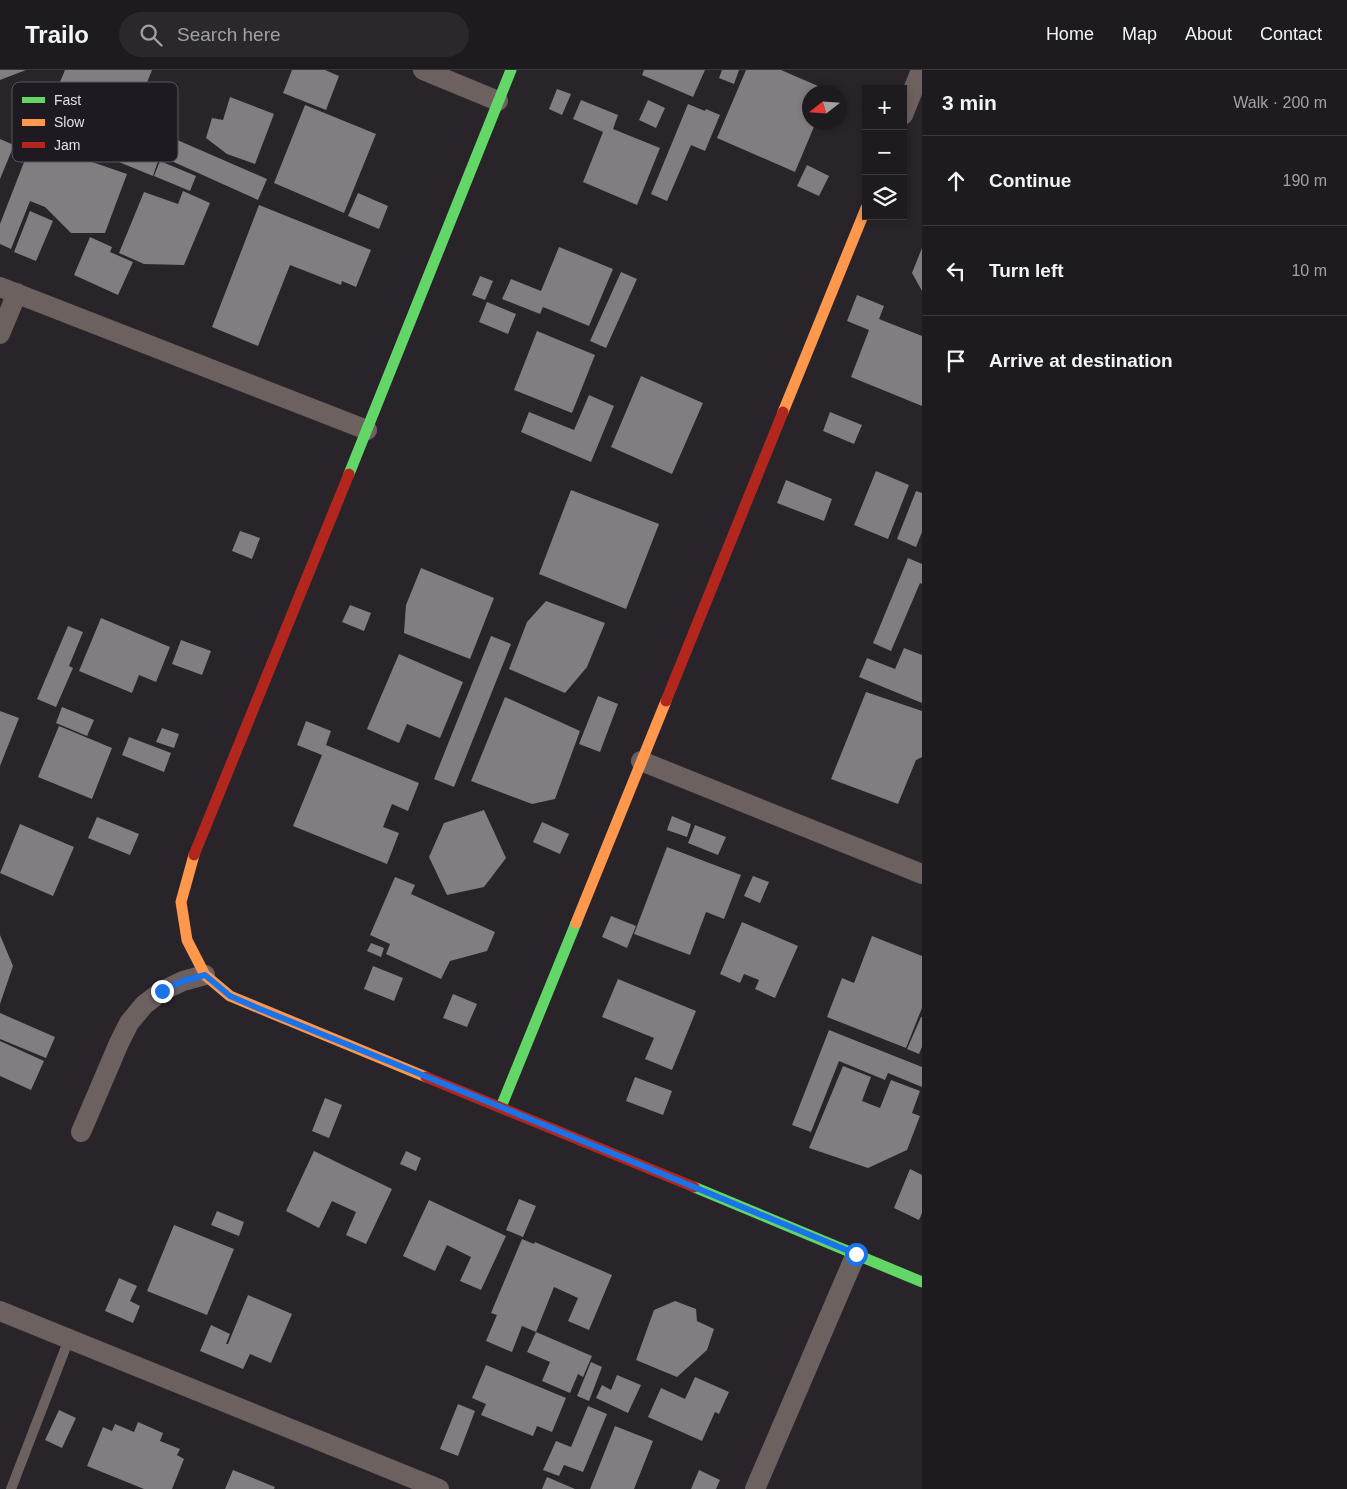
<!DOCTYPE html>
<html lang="en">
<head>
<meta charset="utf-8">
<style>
  body { margin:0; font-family:Helvetica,sans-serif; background:#2b282c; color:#f1f3f6 }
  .controls { position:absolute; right:15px; top:15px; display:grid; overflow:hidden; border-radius:0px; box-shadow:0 2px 8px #0003 }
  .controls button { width:45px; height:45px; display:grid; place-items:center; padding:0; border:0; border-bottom:1px solid #3c393d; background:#1e1b1f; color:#f1f3f6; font:25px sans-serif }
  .compass { position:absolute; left:802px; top:15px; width:45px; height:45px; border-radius:50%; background:#1e1b1f; box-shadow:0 2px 8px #0003; rotate:253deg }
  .stop { position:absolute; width:15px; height:15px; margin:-11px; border:4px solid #1a73e8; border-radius:50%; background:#fff }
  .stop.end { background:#1a73e8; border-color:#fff; box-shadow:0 1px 5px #0008 }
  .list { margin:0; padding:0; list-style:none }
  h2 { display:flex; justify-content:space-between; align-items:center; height:65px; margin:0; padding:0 20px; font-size:21px }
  h2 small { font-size:16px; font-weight:400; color:#a1a1a4 }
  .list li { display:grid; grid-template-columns:32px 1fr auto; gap:15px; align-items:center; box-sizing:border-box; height:90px; padding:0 20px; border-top:1px solid #3c393d }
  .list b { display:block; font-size:19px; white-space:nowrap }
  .list em { font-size:16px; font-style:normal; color:#a1a1a4 }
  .icon { flex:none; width:28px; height:28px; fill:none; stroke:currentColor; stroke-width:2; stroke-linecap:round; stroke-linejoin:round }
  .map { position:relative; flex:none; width:922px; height:1419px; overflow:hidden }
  header { display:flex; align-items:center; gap:30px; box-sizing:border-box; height:70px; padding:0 25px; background:#1e1b1f; border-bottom:1px solid #3c393d }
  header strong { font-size:24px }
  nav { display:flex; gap:28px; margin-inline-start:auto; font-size:18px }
  .search { width:350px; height:45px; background:#2b282c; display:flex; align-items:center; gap:12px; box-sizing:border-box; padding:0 18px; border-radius:28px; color:#a1a1a4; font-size:19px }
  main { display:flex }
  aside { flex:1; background:#1e1b1f }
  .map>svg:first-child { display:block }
  .building { fill:#817d80 }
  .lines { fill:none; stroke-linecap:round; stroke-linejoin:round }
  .lane { stroke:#6d615f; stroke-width:10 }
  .street { stroke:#6d615f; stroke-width:20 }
  .fast { stroke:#63d668; stroke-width:11 }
  .slow { stroke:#ff974d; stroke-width:11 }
  .jam { stroke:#b3261e; stroke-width:11 }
  .route { stroke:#1a73e8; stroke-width:6 }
  .key { fill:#1f1921; stroke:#5a545c; stroke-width:1 }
  .key-label { font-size:14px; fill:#e3dfe4 }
</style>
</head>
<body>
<header>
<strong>Trailo</strong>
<div class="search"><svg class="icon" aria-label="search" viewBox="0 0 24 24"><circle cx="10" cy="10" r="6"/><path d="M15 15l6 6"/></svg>Search here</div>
<nav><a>Home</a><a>Map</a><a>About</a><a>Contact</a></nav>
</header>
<main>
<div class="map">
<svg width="922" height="1419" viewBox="0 0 922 1419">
  <rect width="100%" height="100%" fill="#282429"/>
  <path class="building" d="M0 0H26L0 10Z
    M65 0H152L130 55 87 36 82 51 50 36Z
    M292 0H325L339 6 326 40 283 23Z
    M644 0H705L693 27 642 5Z
    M722 0H739L734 14 719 8Z
    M746 0H781L832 22H809V52H816L795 102 717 68Z
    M557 19 571 24 562 45 549 39Z
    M230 27 274 44 255 94 227 84 206 68 212 48 223 50Z
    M581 30 618 45 613 59 660 78 637 135 583 112 603 62 573 49Z
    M648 30 665 38 656 58 639 50Z
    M688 34 705 41 706 39 720 45 705 81 691 75 667 131 651 124Z
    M305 35 376 64 344 143 274 113Z
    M45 38 160 85 153 106 70 72 66 83 127 104 105 163H71L45 137 30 131 11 179 0 174V154Z
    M0 69 14 75 0 109Z
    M175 69 267 109 258 130 167 89Z
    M160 91 196 106 190 121 154 106Z
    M807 95 829 106 819 126 797 116Z
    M183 121 210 133 184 195 144 194 119 183 144 122 178 134Z
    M358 123 388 136 379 159 348 146Z
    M259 135 371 180 356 217 342 211 341 215 290 195 258 276 212 257Z
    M30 141 53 151 36 191 14 182Z
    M90 167 112 177 110 182 133 192 118 225 74 205Z
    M559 177 613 199 589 256 543 237 540 244 502 229 511 209 541 221Z
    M922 178V221L912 203Z
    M621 202 637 209 606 278 590 271Z
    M480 206 493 211 485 230 472 225Z
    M857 225 884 236 879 249 922 266V336L851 307 869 260 847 251Z
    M487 232 516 244 508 264 479 252Z
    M537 261 595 285 572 343 514 320Z
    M641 306 703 333 672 404 611 377Z
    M589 325 614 336 591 392 521 362 529 342 574 360Z
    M830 342 862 355 854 374 823 361Z
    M876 401 909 415 888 469 854 455Z
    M786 410 832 429 824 451 777 433Z
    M571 420 659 454 626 539 539 504Z
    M916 421 922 423V462L916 477 897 469Z
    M240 461 260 468 252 489 232 481Z
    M908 488 922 494V514L920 513 891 581 873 573Z
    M421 498 494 528 470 589 404 563 406 535Z
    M546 531 605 553 587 597 565 623 509 599 527 552Z
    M350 535 371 543 364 561 342 552Z
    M101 548 170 577 156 612 139 605 132 623 79 601Z
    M68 556 83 562 69 596 73 598 56 637 37 629Z
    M491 566 511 574 454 717 434 709Z
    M181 570 211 581 202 605 172 594Z
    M904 578 922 585V633L859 607 867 588 895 599Z
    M399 584 463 612 440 668 407 654 399 673 367 659Z
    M866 622 922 641V687L916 690 898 734 831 709Z
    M598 626 618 634 600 682 579 674Z
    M505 627 580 661 555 729 532 734 471 711Z
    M62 637 94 650 87 666 56 653Z
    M0 641 19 648 0 696Z
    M306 651 331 661 326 675 419 713 408 741 392 734 383 757 399 763 387 794 293 756 322 685 297 675Z
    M59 656 112 678 92 729 38 707Z
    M162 658 179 664 174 678 156 672Z
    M129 667 171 683 164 702 122 685Z
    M484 740 506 788 484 817 447 825 429 787 444 753Z
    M672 746 691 754 687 767 667 760Z
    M97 747 139 764 130 785 88 768Z
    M542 752 569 764 560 784 533 772Z
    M20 754 74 777 53 826 0 803Z
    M695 755 726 767 718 785 688 773Z
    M667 777 741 805 724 849 706 842 690 885 634 864Z
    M753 806 769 812 760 833 744 826Z
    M395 807 415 815 411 824 495 862 487 881 450 891 441 909 386 884 390 874 370 865Z
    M611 846 636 856 627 878 602 867Z
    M742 852 798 876 775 928 755 919 759 910 744 904 740 913 720 904Z
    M0 865 13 896 0 934Z
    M872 866 922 886V938L906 978 827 947 842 908 854 913Z
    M371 873 384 878 381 887 367 881Z
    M373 896 403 908 394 931 364 919Z
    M618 909 696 941 672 1000 645 989 654 968 602 947Z
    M453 924 477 934 467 957 443 948Z
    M0 943 55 967 46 988 0 969Z
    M921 947H922V977L919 984 907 979Z
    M829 960 922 997V1017L888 1003 885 1010 839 991 811 1062 792 1055Z
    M0 971 44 991 31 1020 0 1006Z
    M843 996 871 1007 862 1031 880 1038 891 1010 920 1021 912 1043 920 1046 907 1080 868 1098 809 1078Z
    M635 1007 672 1021 663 1045 626 1031Z
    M325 1028 342 1035 329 1068 312 1061Z
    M314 1081 392 1119 366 1174 346 1165 356 1142 332 1131 319 1158 286 1141Z
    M406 1081 421 1088 416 1101 400 1094Z
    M910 1099 922 1105V1143L919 1150 894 1138Z
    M519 1129 536 1136 523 1167 506 1160Z
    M429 1130 506 1166 481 1220 460 1211 471 1187 447 1175 435 1201 403 1186Z
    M217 1141 244 1152 239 1166 211 1155Z
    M174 1155 234 1179 207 1245 147 1221Z
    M522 1169 534 1174 535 1172 612 1205 589 1260 568 1251 578 1228 554 1217 536 1262 592 1286 583 1307 578 1304 570 1323 542 1311 550 1292 527 1282 536 1262 522 1256 512 1282 486 1271 497 1245 491 1243Z
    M119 1208 137 1216 130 1231 140 1236 133 1253 105 1241Z
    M248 1225 292 1244 271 1293 250 1284 243 1299 200 1281 211 1255 230 1264 226 1274H228Z
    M675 1231 696 1239 697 1251 714 1259 707 1280 677 1307 636 1290 654 1240Z
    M591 1292 602 1297 589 1331 577 1326Z
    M486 1295 566 1328 552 1362 537 1356 533 1366 481 1345 486 1334 472 1328Z
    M617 1305 641 1315 628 1343 596 1328 602 1315 611 1320Z
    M695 1307 729 1322 719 1344 715 1342 702 1371 648 1347 661 1318 685 1329Z
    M458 1334 475 1341 458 1386 440 1379Z
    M588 1336 607 1344 583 1402 564 1395 559 1406 543 1400 556 1371 571 1377Z
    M59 1340 76 1348 62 1378 45 1370Z
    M138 1352 163 1363 160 1371 180 1379 177 1385 184 1389 172 1419H144L87 1396 103 1357 112 1361 115 1354 134 1362Z
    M615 1356 653 1371 634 1419H590Z
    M233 1400 275 1417 274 1419H225Z
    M699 1400 720 1410 716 1419H691Z
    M547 1407 575 1419H542Z"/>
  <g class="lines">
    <path class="lane" d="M11 1419 69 1269"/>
    <path class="street" d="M423 0 498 31
      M903 45 921 0
      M0 217 367 360
      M0 264 17 223
      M641 691 922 804
      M81 1062 119 973 129 953 144 935 162 921 183 911 205 905
      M0 1241 439 1419
      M755 1419 856 1184"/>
    <path class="fast" d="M349 404 511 0
      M501 1037 576 853
      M694 1117 922 1212"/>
    <path class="slow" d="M783 342 866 138
      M194 785 181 832 187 870 205 905 230 926 426 1007
      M576 853 666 631"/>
    <path class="jam" d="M666 631 783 342
      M194 785 349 404
      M426 1007 694 1117"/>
  </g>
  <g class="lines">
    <path class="route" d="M162 921 183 911 205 905 230 926 260 939 501 1037 856 1184"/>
  </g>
  <rect x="12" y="12" width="166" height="80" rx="8" class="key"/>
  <rect x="22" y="27" width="23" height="6" fill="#63d668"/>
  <rect x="22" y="49" width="23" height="7" fill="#ff974d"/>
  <rect x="22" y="72" width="23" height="6" fill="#b3261e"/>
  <g class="key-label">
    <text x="54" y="35">Fast</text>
    <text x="54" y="57">Slow</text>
    <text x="54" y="80">Jam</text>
  </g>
</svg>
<div class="controls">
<button>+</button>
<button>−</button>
<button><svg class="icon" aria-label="layers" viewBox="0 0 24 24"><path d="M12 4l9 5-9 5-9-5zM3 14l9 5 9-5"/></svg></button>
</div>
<svg class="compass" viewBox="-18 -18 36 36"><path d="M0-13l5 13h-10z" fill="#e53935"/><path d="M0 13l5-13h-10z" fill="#a1a1a4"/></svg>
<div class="stop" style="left:856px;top:1184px"></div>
<div class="stop end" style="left:162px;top:921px"></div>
</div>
<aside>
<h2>3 min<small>Walk · 200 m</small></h2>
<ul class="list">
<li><svg class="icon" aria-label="ahead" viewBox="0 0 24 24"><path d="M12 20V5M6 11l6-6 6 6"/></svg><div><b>Continue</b></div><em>190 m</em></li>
<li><svg class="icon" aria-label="left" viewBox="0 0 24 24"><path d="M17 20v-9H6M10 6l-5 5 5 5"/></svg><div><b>Turn left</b></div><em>10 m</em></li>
<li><svg class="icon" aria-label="arrive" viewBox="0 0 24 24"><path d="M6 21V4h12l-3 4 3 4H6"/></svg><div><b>Arrive at destination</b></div></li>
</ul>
</aside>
</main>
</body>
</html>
